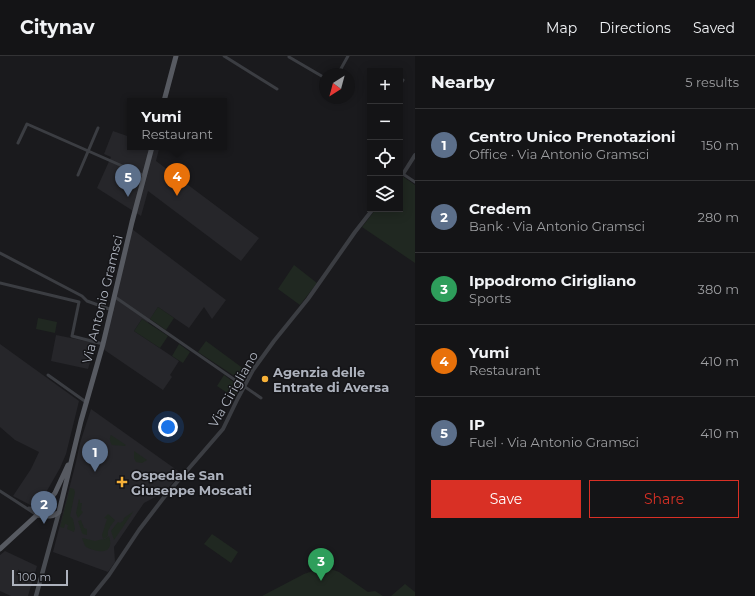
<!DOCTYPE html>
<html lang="en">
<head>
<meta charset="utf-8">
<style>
  body { margin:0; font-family:Montserrat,sans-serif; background:#1d1d1f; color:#f1f3f6 }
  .controls { position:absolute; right:12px; top:12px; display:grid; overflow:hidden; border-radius:0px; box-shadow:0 2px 10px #0003 }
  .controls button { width:36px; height:36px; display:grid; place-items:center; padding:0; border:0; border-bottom:1px solid #333335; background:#141416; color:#f1f3f6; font:20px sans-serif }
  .compass { position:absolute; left:319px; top:12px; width:36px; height:36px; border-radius:50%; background:#141416; box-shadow:0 2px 10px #0003; rotate:216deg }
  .scale { position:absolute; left:12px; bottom:10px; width:56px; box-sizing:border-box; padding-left:4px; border:2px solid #adb2bd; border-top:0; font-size:11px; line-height:14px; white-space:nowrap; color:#adb2bd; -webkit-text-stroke:3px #151518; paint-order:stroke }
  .you { position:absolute; left:168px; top:371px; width:14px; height:14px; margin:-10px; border:3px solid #fff; border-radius:50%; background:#1a73e8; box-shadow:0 0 0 6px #1a73e833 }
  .badge { display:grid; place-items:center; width:26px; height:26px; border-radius:50%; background:#d93025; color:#fff; font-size:13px; font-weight:700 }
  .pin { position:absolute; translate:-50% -33px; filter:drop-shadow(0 1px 2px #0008) }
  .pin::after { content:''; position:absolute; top:21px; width:14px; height:12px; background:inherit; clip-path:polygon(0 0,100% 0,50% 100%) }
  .popup { position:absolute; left:127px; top:42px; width:100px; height:52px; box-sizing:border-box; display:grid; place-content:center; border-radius:0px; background:#141416; filter:drop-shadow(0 1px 3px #0005); font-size:13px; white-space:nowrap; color:#9d9ea1 }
  .popup b { font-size:15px; color:#f1f3f6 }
  .popup::after { content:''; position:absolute; left:50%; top:100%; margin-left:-8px; border:8px solid transparent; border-top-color:#141416 }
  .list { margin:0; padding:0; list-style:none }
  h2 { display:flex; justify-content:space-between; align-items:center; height:52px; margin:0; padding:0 16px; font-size:17px }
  h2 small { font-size:13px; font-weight:400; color:#9d9ea1 }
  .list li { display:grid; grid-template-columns:26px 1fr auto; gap:12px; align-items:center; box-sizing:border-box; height:72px; padding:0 16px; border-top:1px solid #333335 }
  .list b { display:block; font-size:15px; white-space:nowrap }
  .list p { margin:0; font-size:13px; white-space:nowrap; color:#9d9ea1 }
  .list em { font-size:13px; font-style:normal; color:#9d9ea1 }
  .actions { display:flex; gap:8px; padding:12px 16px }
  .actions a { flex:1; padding:9px 0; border:1px solid #d93025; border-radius:0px; text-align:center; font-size:14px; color:#d93025 }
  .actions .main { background:#d93025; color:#fff }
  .icon { flex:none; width:22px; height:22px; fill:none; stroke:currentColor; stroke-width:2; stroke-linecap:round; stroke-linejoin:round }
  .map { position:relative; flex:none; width:415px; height:540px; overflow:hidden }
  header { display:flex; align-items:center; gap:24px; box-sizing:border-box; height:56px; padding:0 20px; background:#141416; border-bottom:1px solid #333335 }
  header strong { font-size:19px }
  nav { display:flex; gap:22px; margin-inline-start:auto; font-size:14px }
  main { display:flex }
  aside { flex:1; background:#141416 }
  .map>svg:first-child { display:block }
  .built { fill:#26262a }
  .green { fill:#202821 }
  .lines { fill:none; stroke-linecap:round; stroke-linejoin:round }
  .minor { stroke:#3b3d42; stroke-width:3 }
  .tertiary { stroke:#3b3d42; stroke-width:4 }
  .secondary { stroke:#494c52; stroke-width:4.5 }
  .primary { stroke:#575a61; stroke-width:5 }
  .poi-dot { fill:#f7b138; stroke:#151518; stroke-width:1.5 }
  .labels { text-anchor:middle; stroke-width:3; stroke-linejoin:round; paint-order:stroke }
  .street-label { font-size:13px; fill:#adb2bd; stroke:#151518 }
  .poi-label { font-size:13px; font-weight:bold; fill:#adb2bd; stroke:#151518; text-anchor:start }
</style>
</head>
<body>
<header>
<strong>Citynav</strong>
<nav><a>Map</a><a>Directions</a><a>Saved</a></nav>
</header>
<main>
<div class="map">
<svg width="415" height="540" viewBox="0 0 415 540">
  <rect width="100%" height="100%" fill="#1a1a1d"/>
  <path class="built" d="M113 75 130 81V91H154L159 93 156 105 259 182 241 205 148 135 141 160 97 132 111 101 104 98Z
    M132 173 226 244 212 263 204 251 189 272 158 251 148 267 142 263 134 275 179 305 170 319 172 321 163 334 103 293Z
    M56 279 96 287 88 313 51 305Z
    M0 288 79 345 66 398 60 412 48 433 36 452 13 440 31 413 39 396 15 384 0 371Z
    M91 353 181 417 164 437 162 436 159 439 144 447 114 491 115 506 108 516 53 496 76 406 80 387Z
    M5 495 37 510 28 540H11L0 535V499Z"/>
  <path class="green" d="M400 120H402L415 129V207L362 171 376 153H400Z
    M294 209 317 227 300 249 278 233Z
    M158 251 174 262 166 274 150 263Z
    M38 262 57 266 55 277 36 273Z
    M142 263 168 280 160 292 134 275Z
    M206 285 248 316 242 325 198 296Z
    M179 288 190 296 183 307 172 300Z
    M224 319 240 331 235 342 217 330Z
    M111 379 126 389 125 390 112 389C110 386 109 382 111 379Z
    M134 395 147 404 142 407 136 406 134 402Z
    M70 432 74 433 75 436 70 460 73 463 75 473 74 476 67 473 68 469 65 468 64 472 60 471Z
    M79 443 80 444V447H82L81 454 83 456 79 461 78 462 76 457Z
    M134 455 133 456 114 484 111 475 118 466 120 467 123 465 124 462Z
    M108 458 115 464C113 467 110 470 109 473 106 478 111 480 103 483L102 479 107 463 104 462Z
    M81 464 84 472 87 473V479L83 478 82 477 78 465Z
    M212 478 238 496 231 507 204 488Z
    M109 480C115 499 98 497 86 491L85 490 82 482 95 485 99 484 105 483Z
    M325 511 339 516 368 536 375 535 383 540H262L304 518Z
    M405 528 415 536V540H391Z"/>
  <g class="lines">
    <path class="minor" d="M224 0 277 33
      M289 0V1L325 22
      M338 18 348 0
      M400 29 403 24
      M18 87 27 68 145 120
      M400 115 403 118 415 126
      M78 119 98 72
      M0 197 82 240 87 245 112 254
      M0 227 79 246 72 280 103 288
      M115 241 261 342
      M48 319 86 346
      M0 435 37 459
      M29 452 38 453 42 450"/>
    <path class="tertiary" d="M400 119 403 118 415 99
      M92 540 109 519 139 474 165 440 223 373 238 342 253 314 274 285 308 243 355 176 373 153"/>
    <path class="secondary" d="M36 540 59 456"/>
    <path class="primary" d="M164 45 176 0
      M48 445 47 456 49 460
      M37 459C45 460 53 462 59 456L81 365 103 288 132 166 152 91
      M0 493 37 459 55 437 68 409"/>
  </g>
  <g class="poi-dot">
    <circle cx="265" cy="323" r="4"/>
    <path d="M120 420h4v4h4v4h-4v4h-4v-4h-4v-4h4z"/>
  </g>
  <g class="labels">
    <g class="street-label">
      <text transform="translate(102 243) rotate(-76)" y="5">Via Antonio Gramsci</text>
      <text transform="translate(233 333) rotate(-60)" y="5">Via Cirigliano</text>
    </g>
    <g class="poi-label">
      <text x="273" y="321">Agenzia delle<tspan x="273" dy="15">Entrate di Aversa</tspan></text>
      <text x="131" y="424">Ospedale San<tspan x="131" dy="15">Giuseppe Moscati</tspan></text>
    </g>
  </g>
</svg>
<div class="controls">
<button>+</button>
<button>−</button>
<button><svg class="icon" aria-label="locate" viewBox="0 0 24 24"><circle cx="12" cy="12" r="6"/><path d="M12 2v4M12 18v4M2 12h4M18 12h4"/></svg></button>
<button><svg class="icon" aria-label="layers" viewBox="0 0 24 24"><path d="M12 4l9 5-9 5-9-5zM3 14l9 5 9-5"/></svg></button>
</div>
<svg class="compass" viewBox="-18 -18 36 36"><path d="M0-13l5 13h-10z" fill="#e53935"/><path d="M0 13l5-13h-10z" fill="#9d9ea1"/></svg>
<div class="scale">100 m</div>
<div class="you"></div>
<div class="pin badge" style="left:95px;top:416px;background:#5c6f8a">1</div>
<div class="pin badge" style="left:44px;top:468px;background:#5c6f8a">2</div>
<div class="pin badge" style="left:321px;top:525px;background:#2e9e5b">3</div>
<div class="pin badge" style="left:177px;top:140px;background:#e8710a">4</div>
<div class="popup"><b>Yumi</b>Restaurant</div>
<div class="pin badge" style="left:128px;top:141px;background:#5c6f8a">5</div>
</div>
<aside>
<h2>Nearby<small>5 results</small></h2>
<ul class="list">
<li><span class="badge" style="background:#5c6f8a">1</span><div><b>Centro Unico Prenotazioni</b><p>Office · Via Antonio Gramsci</p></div><em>150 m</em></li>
<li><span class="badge" style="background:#5c6f8a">2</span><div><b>Credem</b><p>Bank · Via Antonio Gramsci</p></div><em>280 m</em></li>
<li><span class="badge" style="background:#2e9e5b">3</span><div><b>Ippodromo Cirigliano</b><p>Sports</p></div><em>380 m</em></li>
<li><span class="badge" style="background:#e8710a">4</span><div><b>Yumi</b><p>Restaurant</p></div><em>410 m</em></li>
<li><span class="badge" style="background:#5c6f8a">5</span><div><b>IP</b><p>Fuel · Via Antonio Gramsci</p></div><em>410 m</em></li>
</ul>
<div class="actions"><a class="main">Save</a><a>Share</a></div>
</aside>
</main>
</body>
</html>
